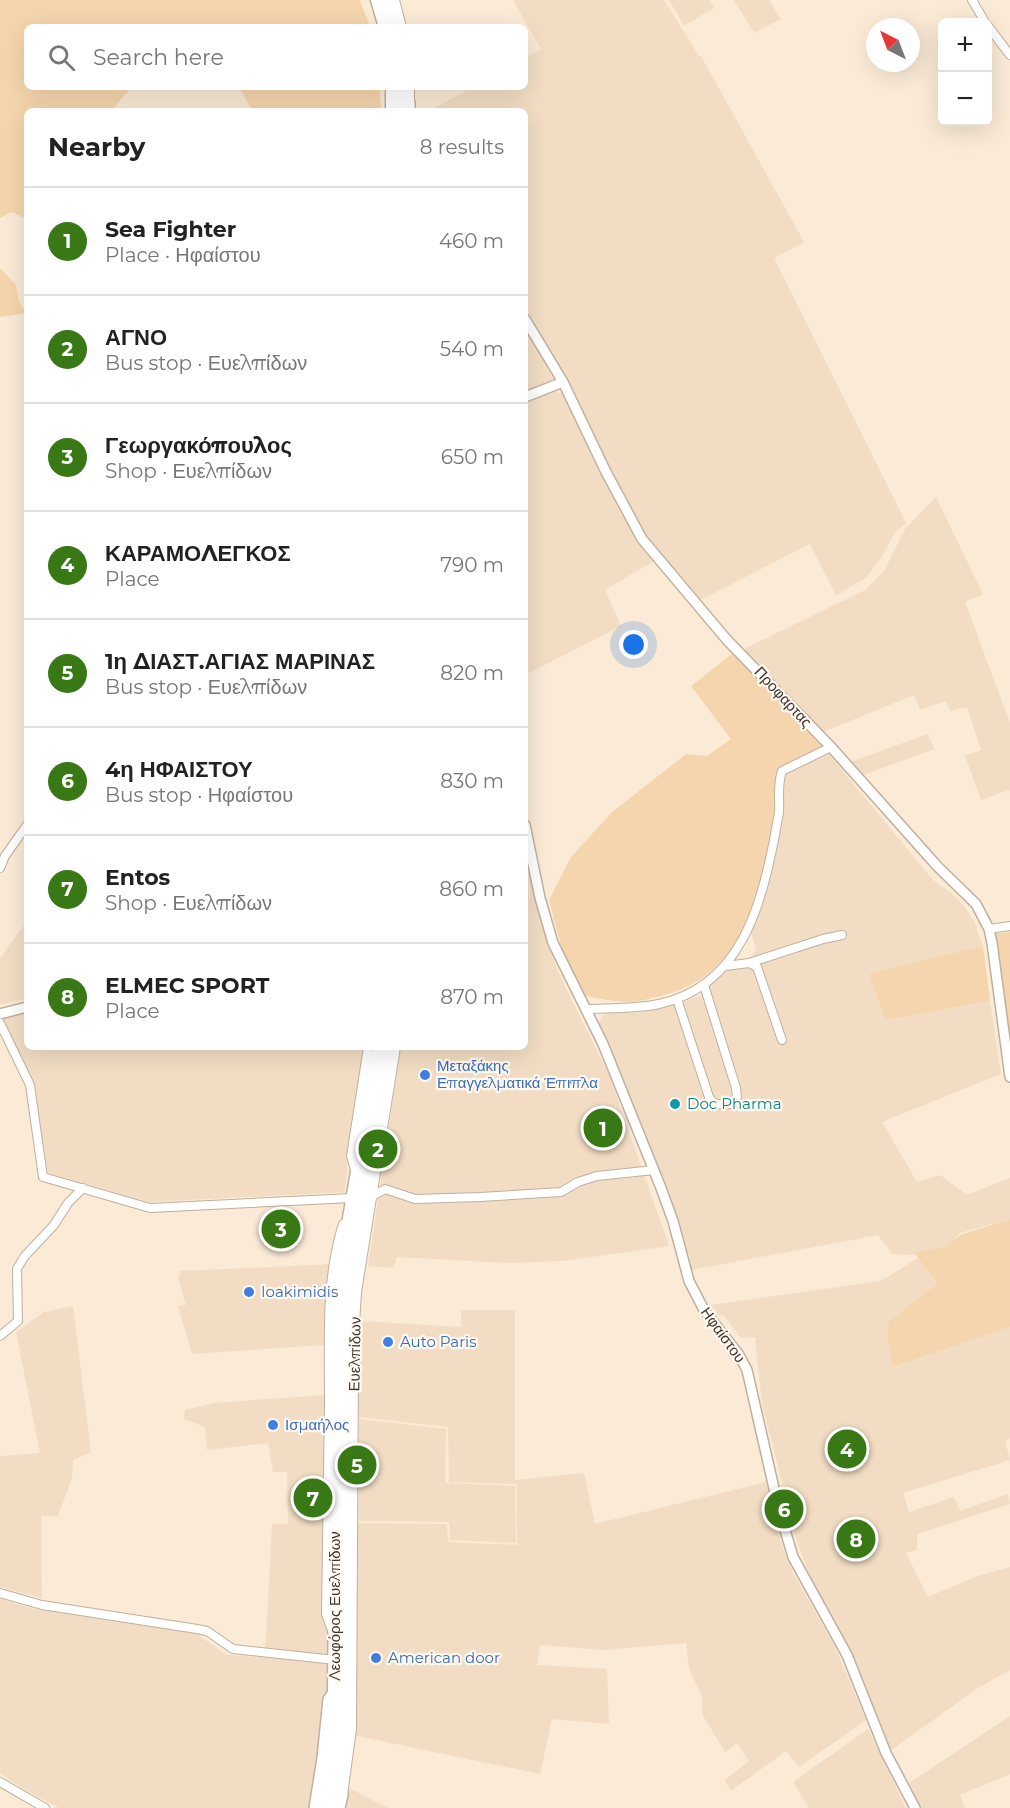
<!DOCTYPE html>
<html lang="en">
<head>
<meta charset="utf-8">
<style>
  body { margin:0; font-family:Montserrat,sans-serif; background:#f6f6f6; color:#222 }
  .controls { position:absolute; right:18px; top:18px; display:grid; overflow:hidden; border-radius:9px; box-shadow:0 6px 24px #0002 }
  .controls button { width:54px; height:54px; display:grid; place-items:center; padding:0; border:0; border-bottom:2px solid #e0e0e0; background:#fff; color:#222; font:30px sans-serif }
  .compass { position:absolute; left:866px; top:18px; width:54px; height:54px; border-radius:50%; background:#fff; box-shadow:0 6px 24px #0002; rotate:318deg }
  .you { position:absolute; left:634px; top:645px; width:21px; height:21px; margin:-15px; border:4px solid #fff; border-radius:50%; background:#1a73e8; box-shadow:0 0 0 9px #1a73e833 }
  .badge { display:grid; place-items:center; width:39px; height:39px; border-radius:50%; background:#387815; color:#fff; font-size:20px; font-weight:700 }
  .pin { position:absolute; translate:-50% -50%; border:3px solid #fff; box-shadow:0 2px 6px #0006 }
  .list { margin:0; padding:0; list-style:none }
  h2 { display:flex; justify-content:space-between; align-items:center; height:78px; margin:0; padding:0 24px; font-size:26px }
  h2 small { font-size:20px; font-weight:400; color:#767676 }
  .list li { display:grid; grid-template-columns:39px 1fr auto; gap:18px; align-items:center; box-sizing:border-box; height:108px; padding:0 24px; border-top:2px solid #e0e0e0 }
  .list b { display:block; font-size:22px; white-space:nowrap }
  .list p { margin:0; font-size:20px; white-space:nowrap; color:#767676 }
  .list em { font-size:20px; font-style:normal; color:#767676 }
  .icon { flex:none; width:33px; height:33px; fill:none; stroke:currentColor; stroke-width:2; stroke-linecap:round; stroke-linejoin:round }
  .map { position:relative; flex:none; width:1010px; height:1808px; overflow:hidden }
  .search { position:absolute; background:#fff; box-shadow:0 6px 24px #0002; left:24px; top:24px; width:504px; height:66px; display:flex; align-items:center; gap:15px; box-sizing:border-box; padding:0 21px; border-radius:9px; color:#767676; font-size:22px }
  .panel { position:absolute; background:#fff; box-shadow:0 6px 24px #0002; left:24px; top:108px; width:504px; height:942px; border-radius:9px }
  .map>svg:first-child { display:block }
  .built { fill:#f2ddc4 }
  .green { fill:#f5d5ad }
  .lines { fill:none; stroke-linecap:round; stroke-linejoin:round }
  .minor-casing { stroke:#bfb09e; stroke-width:10 }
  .tertiary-casing { stroke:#bfb09e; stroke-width:12 }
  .primary-casing { stroke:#bfb09e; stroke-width:15 }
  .minor { stroke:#fff; stroke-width:8 }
  .tertiary { stroke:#fff; stroke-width:9 }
  .primary { stroke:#fff; stroke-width:12 }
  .shop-dot { fill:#3f7fe0; stroke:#fff9f1; stroke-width:2 }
  .culture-dot { fill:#0f9aa8; stroke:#fff9f1; stroke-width:2 }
  .labels { text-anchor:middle; stroke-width:4.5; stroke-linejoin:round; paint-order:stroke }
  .street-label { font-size:15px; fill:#3c362e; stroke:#fff9f1 }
  .shop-label { font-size:15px; fill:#366cbe; stroke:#fff9f1; text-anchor:start }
  .culture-label { font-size:15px; fill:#0d838f; stroke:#fff9f1; text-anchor:start }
</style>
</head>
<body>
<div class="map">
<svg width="1010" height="1808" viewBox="0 0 1010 1808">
  <rect width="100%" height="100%" fill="#faead6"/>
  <path class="built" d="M513 0H664L699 56H701L804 242 774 258 906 523 895 532 882 556 866 578 836 595 810 544 700 600 644 538 607 469 589 424 565 379 525 314V111H429L473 87H525V58L541 49Z
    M669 0H709L714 8 684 26Z
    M734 0H769L781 19 754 33Z
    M525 330 554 379 525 391Z
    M553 392 563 393 571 403 616 505 639 543 654 561 605 590 621 626 525 675V403Z
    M936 497 983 594 965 602 1010 723V793L1009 790 981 800 965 756 981 750 967 707 950 711 946 701 920 710 914 695 823 732 744 653 746 648 865 590 884 571 905 529Z
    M928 734 934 749 861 776 850 762Z
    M828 753 933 880 954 895 963 905 974 921 983 946 870 975 886 1020 990 1001 1001 1074 882 1122 917 1182 940 1175 967 1195 1010 1178V1219L960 1233 947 1246 914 1255 892 1254 878 1235 691 1270 678 1218 598 1024 606 1012 637 1013 672 1006 703 995 707 986 727 970 742 968 756 950 751 933 766 896 782 811V777L785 771Z
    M525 851 542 927 559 974 609 1075 669 1246 563 1261 507 1263 397 1257 393 1268 368 1266 401 1047H525Z
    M27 921V998L0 1005V958Z
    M27 1013V1047H365L347 1168 345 1192 149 1202 48 1173 32 1085 1 1019Z
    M918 1258 938 1283 889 1321 893 1367 1010 1327V1438L1005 1441 1010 1460 903 1493 909 1512 954 1497 960 1511 1008 1494 1010 1504 917 1534V1550L906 1553 928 1597 975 1577 1010 1567V1670L978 1688 890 1751 846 1643 815 1588 798 1545 762 1404 755 1337 741 1338 723 1315 719 1316 711 1305 881 1281Z
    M333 1264 327 1301 324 1345 192 1354 178 1306 186 1305 178 1278 181 1271Z
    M73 1306 91 1452 73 1460 72 1478 58 1516H41L42 1598 0 1587V1456L40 1453 16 1332 44 1312Z
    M461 1310H515V1480L584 1473 595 1524 766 1482 782 1546 792 1571 834 1645 866 1720 799 1767 786 1751 731 1791 725 1780 749 1761 737 1743 725 1752 702 1714V1696L689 1669 686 1643 604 1650 540 1645 537 1665 607 1669 609 1724 552 1719 540 1774 348 1734 351 1523 447 1524 448 1542 517 1545V1484L449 1482 448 1427 358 1417 357 1346 360 1321 461 1327Z
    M325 1395 329 1687 323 1697 319 1761 312 1808H59L22 1788 0 1773V1599L34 1609 195 1633 227 1655 265 1657 272 1524H288L287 1472H273L268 1443 207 1450 205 1427 184 1419 185 1410 214 1403Z
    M359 1419 446 1429 445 1483 515 1486 516 1543 450 1540 449 1522 359 1521Z
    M1010 1716V1774L960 1795 965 1808H921L909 1783Z
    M868 1729 906 1808H809L793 1782Z
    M349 1788 388 1808H346Z"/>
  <path class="green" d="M0 0H360L370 27H27V87H134L125 94 114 108 115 111H27V219L11 212 0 218Z
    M234 87H380L381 111H252L242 92Z
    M0 268 16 285 19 302 27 313 0 317Z
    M732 654 823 747 780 769C769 854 760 977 656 997 648 999 638 1002 629 1002 614 1002 598 998 584 996L563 952 549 900 571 857 611 813 686 754 707 756 731 739 691 686Z
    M1010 932V1052L992 934Z
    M983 946 990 1001 886 1020 869 974Z
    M1010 1219V1327L893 1367 887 1335 889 1321 938 1283 914 1253 947 1246 960 1235Z"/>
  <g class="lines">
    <g class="minor-casing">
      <path id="minor" d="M395 0 402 27
        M972 0 985 22
        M988 26 1010 55
        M410 87V103
        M0 868 5 856 27 825
        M989 929 1010 926
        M749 963 823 939 842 935
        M725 966 749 963 757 967 782 1040
        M677 999 709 1097C714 1106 721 1105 731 1104L737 1097 736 1088 704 985
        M586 1009C610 1008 636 1009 659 1004 741 986 761 906 775 835 776 827 778 820 779 812 780 799 777 784 782 771L831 747
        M0 1023 30 1085 43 1177 150 1208 352 1198 351 1201
        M355 1170 351 1156 368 1047
        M371 1197 385 1189 415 1199 480 1197 561 1192 578 1182 597 1176 654 1170
        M0 1336 18 1321 17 1269 24 1257 54 1225 68 1203 83 1188
        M354 1339 357 1292 396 1047
        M0 1593 42 1605 197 1629 207 1631 233 1649 335 1660
        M333 1633 326 1614C327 1543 328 1473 329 1402 329 1344 325 1280 343 1224
        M0 1782 45 1808
        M338 1795H343L352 1729 354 1360"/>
    </g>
    <g class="tertiary-casing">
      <path id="tertiary" d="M403 102 410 103V111
        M525 319 563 382 606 472 642 539 727 640 831 747 938 867 976 904 989 929 992 943 1010 1077
        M525 397 563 382
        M525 825 540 898 553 943 603 1044 661 1188 673 1221 689 1281 704 1310 739 1355 747 1370 778 1506 793 1557 847 1655 886 1753 915 1808
        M0 1014 27 1007
        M314 1808 322 1758 328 1699 334 1691
        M340 1808 343 1795"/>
    </g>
    <g class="primary-casing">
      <path id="primary" d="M377 0 385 27
        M389 0 396 27
        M392 87V111
        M403 87V111
        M323 1808 333 1727 334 1691 338 1304 346 1236 378 1047
        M334 1808 344 1728 345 1690 349 1305 357 1238 389 1047"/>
    </g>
    <use href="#minor" class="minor"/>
    <use href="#tertiary" class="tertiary"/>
    <use href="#primary" class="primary"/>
  </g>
  <g class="shop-dot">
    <circle cx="425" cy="1075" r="6"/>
    <circle cx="249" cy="1292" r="6"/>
    <circle cx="388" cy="1342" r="6"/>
    <circle cx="273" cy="1425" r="6"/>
    <circle cx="376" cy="1658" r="6"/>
  </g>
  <circle class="culture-dot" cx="675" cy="1104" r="6"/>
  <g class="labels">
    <g class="street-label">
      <text transform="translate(783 697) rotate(47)" y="5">Προφαρτας</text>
      <text transform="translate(723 1335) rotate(54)" y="5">Ηφαίστου</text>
      <text transform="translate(355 1354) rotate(-89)" y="5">Ευελπίδων</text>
      <text transform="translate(335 1606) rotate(-90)" y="5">Λεωφόρος Ευελπίδων</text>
    </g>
    <g class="shop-label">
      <text x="437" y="1071">Μεταξάκης<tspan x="437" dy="17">Επαγγελματικά Έπιπλα</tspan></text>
      <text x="261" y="1297">Ioakimidis</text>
      <text x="400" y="1347">Auto Paris</text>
      <text x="285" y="1430">Ισμαήλος</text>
      <text x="388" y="1663">American door</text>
    </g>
    <g class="culture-label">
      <text x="687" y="1109">Doc Pharma</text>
    </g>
  </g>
</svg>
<div class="controls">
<button>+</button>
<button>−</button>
</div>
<svg class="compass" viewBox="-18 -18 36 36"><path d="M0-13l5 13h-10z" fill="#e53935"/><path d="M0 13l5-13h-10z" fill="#767676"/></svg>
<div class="you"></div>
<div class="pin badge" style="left:603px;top:1128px">1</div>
<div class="pin badge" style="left:378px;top:1149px">2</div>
<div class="pin badge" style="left:281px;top:1229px">3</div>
<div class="pin badge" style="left:847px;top:1449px">4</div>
<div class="pin badge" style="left:357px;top:1465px">5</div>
<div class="pin badge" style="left:784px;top:1509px">6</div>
<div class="pin badge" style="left:313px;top:1498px">7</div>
<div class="pin badge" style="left:856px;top:1539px">8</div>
<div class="search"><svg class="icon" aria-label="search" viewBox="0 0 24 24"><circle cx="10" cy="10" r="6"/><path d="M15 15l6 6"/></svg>Search here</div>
<section class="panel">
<h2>Nearby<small>8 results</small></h2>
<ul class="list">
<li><span class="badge">1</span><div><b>Sea Fighter</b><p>Place · Ηφαίστου</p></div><em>460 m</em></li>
<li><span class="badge">2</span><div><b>ΑΓΝΟ</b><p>Bus stop · Ευελπίδων</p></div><em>540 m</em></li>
<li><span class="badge">3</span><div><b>Γεωργακόπουλος</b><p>Shop · Ευελπίδων</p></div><em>650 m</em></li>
<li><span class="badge">4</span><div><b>ΚΑΡΑΜΟΛΕΓΚΟΣ</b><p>Place</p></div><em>790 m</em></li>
<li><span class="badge">5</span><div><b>1η ΔΙΑΣΤ.ΑΓΙΑΣ ΜΑΡΙΝΑΣ</b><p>Bus stop · Ευελπίδων</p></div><em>820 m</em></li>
<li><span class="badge">6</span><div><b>4η ΗΦΑΙΣΤΟΥ</b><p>Bus stop · Ηφαίστου</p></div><em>830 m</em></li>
<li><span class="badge">7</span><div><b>Entos</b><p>Shop · Ευελπίδων</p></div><em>860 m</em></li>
<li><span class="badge">8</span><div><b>ELMEC SPORT</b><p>Place</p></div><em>870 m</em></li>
</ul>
</section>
</div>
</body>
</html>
